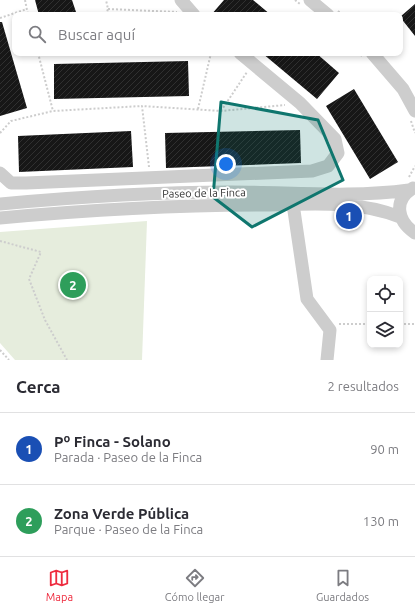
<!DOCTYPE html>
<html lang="es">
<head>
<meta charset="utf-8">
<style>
  body { margin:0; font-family:Ubuntu,sans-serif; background:#f2f2f3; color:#2b2b33 }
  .controls { position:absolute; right:12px; bottom:12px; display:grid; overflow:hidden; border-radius:8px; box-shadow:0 2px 6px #0003 }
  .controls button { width:36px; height:36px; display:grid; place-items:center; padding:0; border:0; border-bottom:1px solid #e1e1e2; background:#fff; color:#2b2b33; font:20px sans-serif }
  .you { position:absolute; left:226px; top:164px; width:14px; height:14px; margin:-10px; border:3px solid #fff; border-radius:50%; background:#1a73e8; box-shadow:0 0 0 6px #1a73e833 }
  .badge { display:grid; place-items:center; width:26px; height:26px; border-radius:50%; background:#ee2b3e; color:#fff; font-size:13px; font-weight:700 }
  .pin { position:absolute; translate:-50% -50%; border:2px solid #fff; box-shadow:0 1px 4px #0006 }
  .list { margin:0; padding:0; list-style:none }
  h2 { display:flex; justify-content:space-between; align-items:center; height:52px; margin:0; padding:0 16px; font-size:17px }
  h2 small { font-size:13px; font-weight:400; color:#7c7c81 }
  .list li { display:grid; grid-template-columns:26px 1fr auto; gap:12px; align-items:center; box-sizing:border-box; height:72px; padding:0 16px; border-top:1px solid #e1e1e2 }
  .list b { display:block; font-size:15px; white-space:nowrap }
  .list p { margin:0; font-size:13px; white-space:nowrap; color:#7c7c81 }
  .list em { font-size:13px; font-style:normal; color:#7c7c81 }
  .icon { flex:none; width:22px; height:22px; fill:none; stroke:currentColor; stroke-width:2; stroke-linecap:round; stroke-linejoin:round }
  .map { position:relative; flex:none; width:415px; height:360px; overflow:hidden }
  .search { position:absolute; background:#fff; box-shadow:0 2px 6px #0003; left:12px; right:12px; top:12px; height:44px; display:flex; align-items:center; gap:10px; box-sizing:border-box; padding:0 14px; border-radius:8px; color:#7c7c81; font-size:15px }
  .sheet { height:196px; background:#fff }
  nav { display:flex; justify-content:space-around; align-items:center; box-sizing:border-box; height:56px; border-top:1px solid #e1e1e2; background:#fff; font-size:11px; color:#7c7c81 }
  nav a { display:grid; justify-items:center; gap:2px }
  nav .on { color:#ee2b3e }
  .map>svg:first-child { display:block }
  .green { fill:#e6eddd }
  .building { fill:url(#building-hatch) }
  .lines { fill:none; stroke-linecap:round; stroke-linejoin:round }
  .path { stroke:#cdcdcd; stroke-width:2; stroke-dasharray:2 2; stroke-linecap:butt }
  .minor { stroke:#cdcdcd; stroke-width:13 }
  .marked { fill:#0f766e; fill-opacity:0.2; stroke:#0f766e; stroke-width:3; stroke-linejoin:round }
  .labels { text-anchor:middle; stroke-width:4; stroke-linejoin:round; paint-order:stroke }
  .street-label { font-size:11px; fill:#303030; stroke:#fff }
</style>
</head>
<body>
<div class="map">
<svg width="415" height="360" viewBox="0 0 415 360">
  <defs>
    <pattern id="building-hatch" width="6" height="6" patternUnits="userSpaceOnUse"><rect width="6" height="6" fill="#171717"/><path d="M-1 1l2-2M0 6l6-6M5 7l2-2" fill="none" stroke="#303030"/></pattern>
  </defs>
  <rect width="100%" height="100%" fill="#fff"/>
  <path class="green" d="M147 221 142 360H15L0 343V232Z"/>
  <path class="building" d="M35 0H72L77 15H39Z
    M224 0H253L271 15H211Z
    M415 4V36L400 17Z
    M0 22H2L27 108 0 116Z
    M262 53H316L339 73 317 99Z
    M188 61 189 96 54 99V64Z
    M354 89 398 162 370 179 326 106Z
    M300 130 301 163 166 168 165 133Z
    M131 131 133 167 19 172 18 136Z"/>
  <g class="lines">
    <path class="path" d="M25 0 28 15
      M295 0 300 4
      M108 9 177 12
      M338 11 343 15
      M106 15 108 9 106 0
      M0 18 27 9
      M38 53 53 111
      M358 53 362 56
      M198 109 211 53
      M221 111 247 72
      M411 121 415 133
      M0 133 11 121 53 111 142 106
      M149 167 142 106 221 111 285 105
      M409 177 415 166
      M0 241 41 252 29 279 45 320 67 360
      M339 324H370
      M400 324H415
      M0 350 9 360"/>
    <path class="minor" d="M181 0 194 15
      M310 0 328 15
      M372 53 403 89 415 111
      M0 173 11 183H26L312 171 328 166 338 153 335 139 300 103 240 53
      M413 188C393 200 397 221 415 233
      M0 204C76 197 154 192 230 192 290 192 350 198 409 190
      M293 204 307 299 330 330 327 360
      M0 218C88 210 177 205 266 205 310 204 358 200 400 217"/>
  </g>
  <path class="marked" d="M221 102 318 120 343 180 252 227 213 197Z"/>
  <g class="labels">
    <g class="street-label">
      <text transform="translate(204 193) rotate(-1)" y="4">Paseo de la Finca</text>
    </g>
  </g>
</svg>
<div class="controls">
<button><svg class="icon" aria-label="locate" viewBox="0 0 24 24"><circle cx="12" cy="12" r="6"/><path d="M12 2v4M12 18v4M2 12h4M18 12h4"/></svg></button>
<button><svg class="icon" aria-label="layers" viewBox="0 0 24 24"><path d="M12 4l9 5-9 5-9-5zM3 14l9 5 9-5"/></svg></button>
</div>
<div class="you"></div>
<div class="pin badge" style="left:349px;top:216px;background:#1a4fb4">1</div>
<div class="pin badge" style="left:73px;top:285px;background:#2e9e5b">2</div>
<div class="search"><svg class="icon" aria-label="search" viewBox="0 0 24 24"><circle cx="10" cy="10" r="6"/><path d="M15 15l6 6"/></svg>Buscar aquí</div>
</div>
<section class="sheet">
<h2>Cerca<small>2 resultados</small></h2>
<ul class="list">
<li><span class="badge" style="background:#1a4fb4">1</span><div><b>Pº Finca - Solano</b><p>Parada · Paseo de la Finca</p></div><em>90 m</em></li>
<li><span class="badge" style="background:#2e9e5b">2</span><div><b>Zona Verde Pública</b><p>Parque · Paseo de la Finca</p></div><em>130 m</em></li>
</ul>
</section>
<nav>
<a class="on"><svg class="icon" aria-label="map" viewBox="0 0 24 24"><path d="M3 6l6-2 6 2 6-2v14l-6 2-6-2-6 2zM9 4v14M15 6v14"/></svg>Mapa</a>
<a><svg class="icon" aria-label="directions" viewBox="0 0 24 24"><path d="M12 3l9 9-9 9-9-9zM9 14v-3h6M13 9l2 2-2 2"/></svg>Cómo llegar</a>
<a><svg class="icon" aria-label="saved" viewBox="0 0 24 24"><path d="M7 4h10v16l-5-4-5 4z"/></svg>Guardados</a>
</nav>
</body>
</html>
